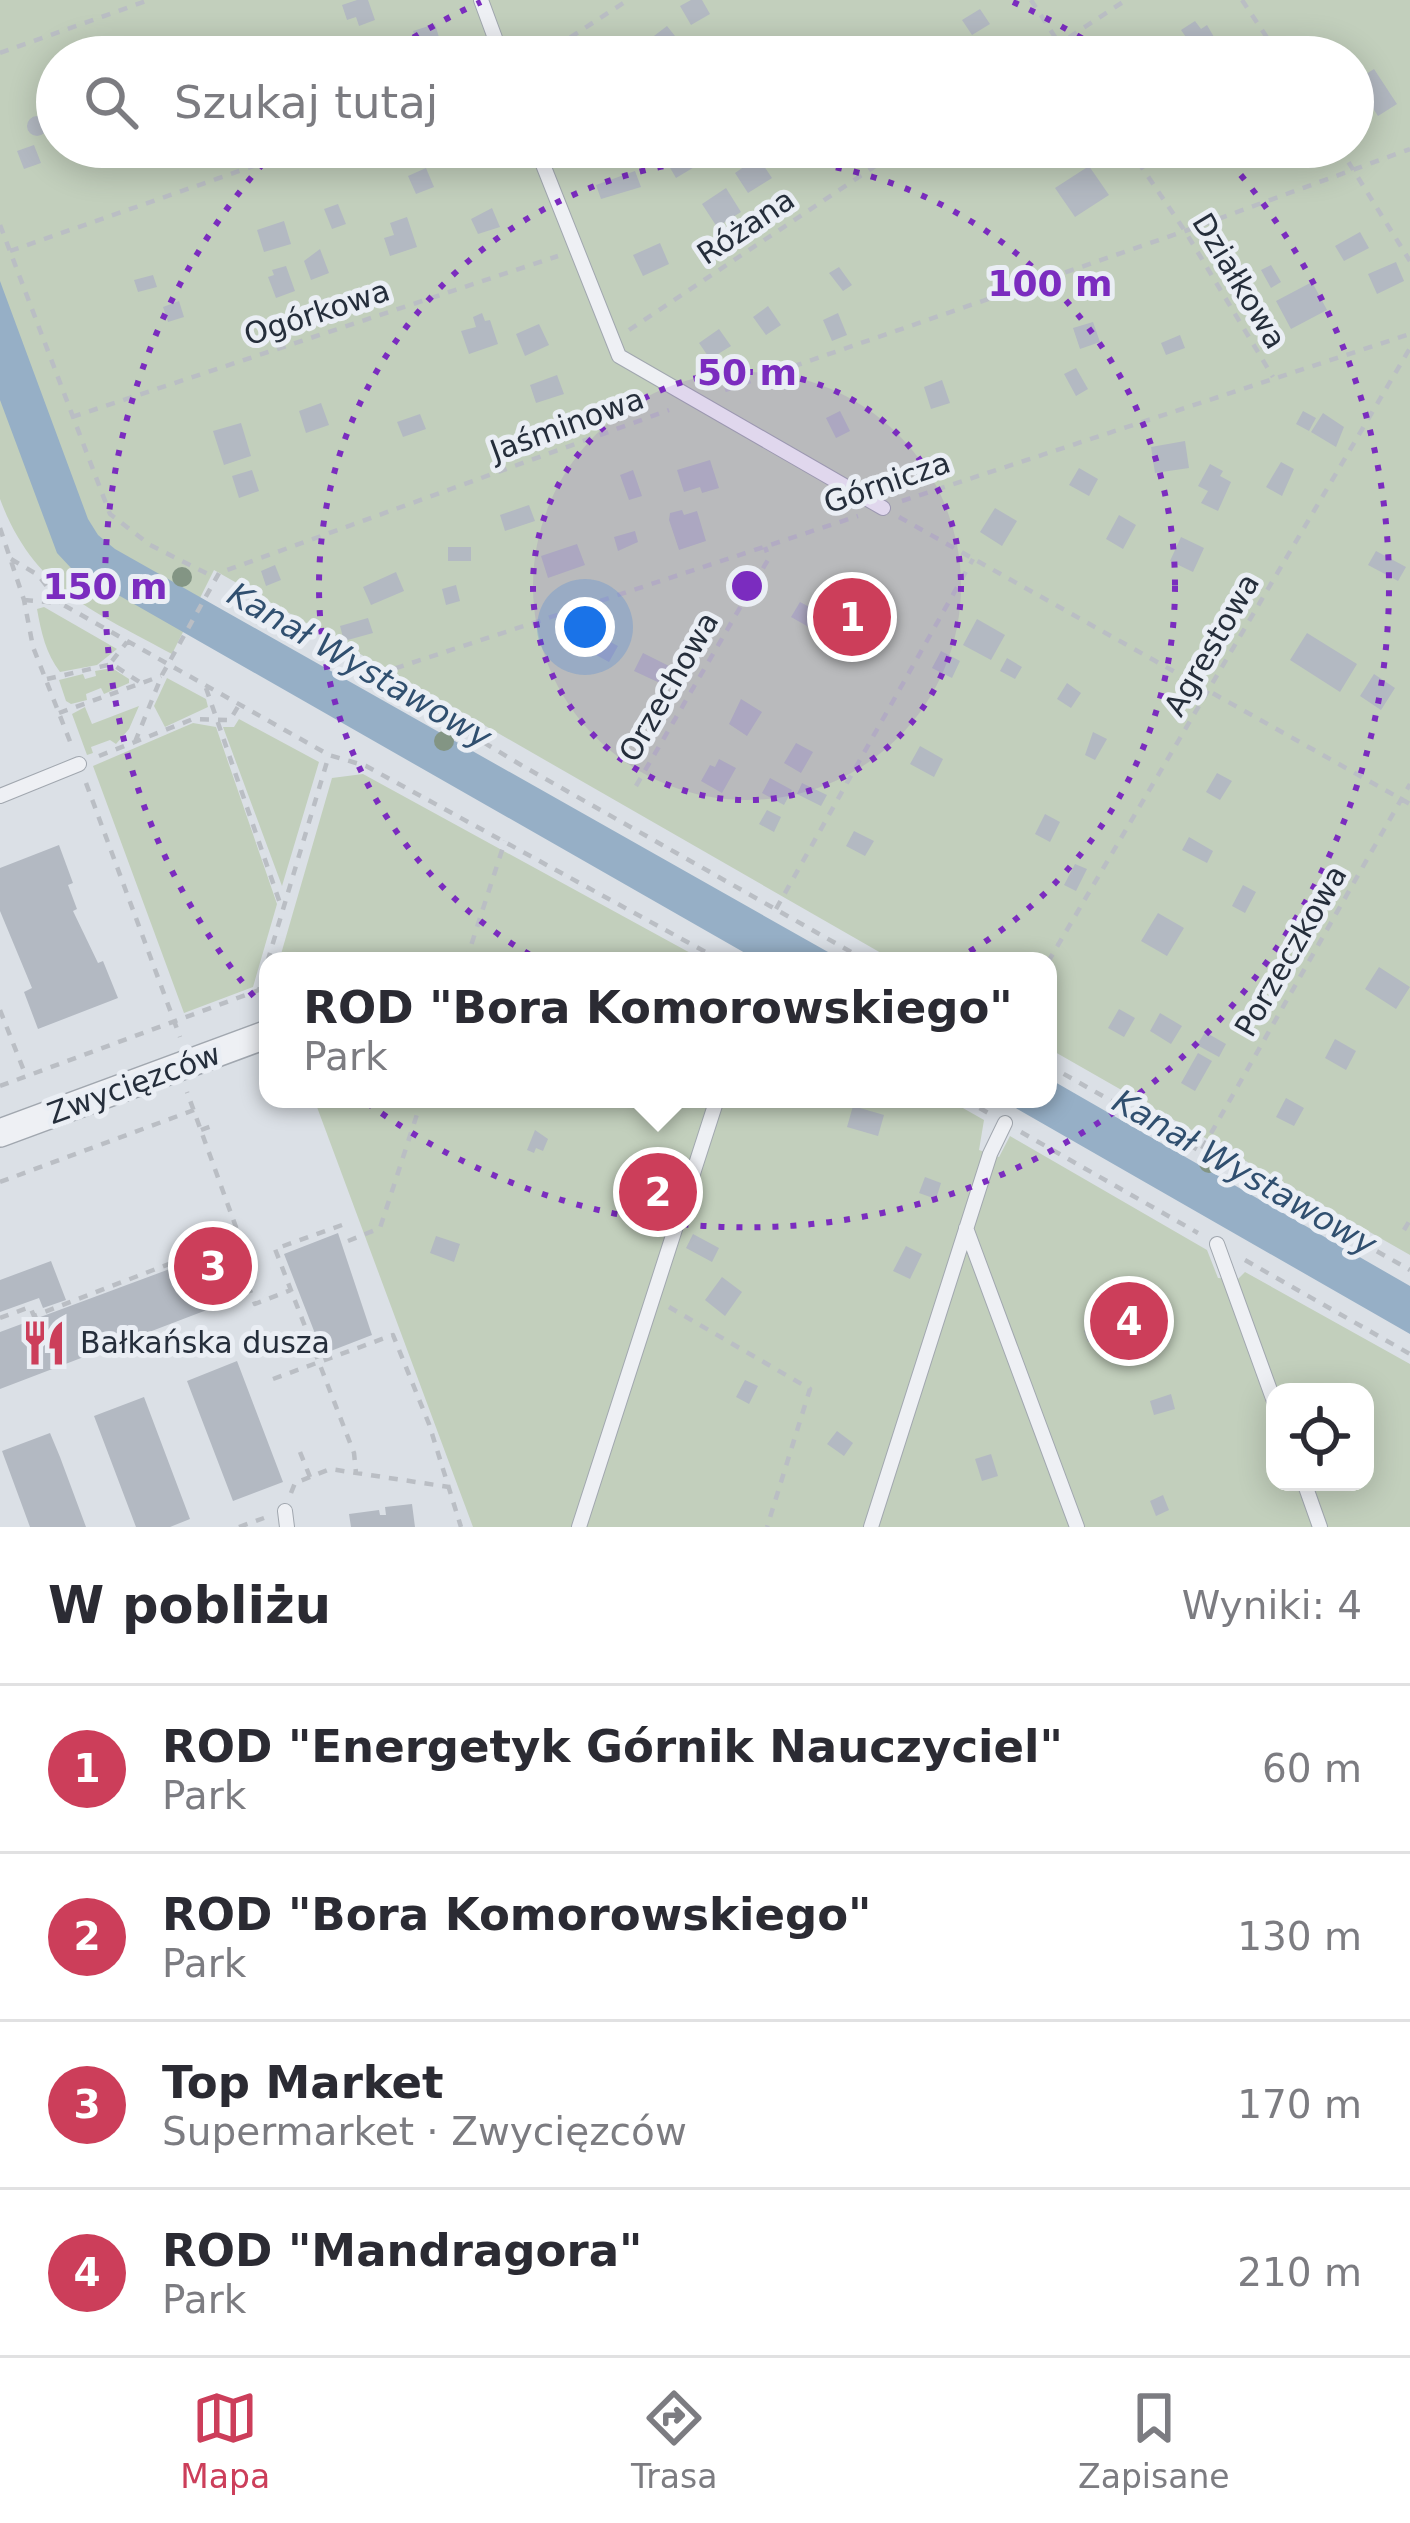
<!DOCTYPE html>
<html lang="pl">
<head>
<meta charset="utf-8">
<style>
  body { margin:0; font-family:"DejaVu Sans",sans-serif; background:#f2f2f3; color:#2b2b33 }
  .controls { position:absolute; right:36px; bottom:36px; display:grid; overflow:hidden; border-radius:24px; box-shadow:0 6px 30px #0003 }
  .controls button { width:108px; height:108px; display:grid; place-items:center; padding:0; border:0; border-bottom:3px solid #e1e1e2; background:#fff; color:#2b2b33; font:60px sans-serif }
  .you { position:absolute; left:585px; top:627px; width:42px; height:42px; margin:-30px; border:9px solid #fff; border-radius:50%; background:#1a73e8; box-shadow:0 0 0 18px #1a73e833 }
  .badge { display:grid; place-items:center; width:78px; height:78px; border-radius:50%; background:#cc3e5a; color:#fff; font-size:39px; font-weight:700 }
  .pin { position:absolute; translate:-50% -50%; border:6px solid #fff; box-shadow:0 3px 12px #0006 }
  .popup { position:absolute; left:259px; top:952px; width:798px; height:156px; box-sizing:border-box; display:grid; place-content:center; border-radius:24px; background:#fff; filter:drop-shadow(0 3px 9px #0005); font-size:39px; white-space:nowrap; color:#7c7c81 }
  .popup b { font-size:45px; color:#2b2b33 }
  .popup::after { content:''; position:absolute; left:50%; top:100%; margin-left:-24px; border:24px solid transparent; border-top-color:#fff }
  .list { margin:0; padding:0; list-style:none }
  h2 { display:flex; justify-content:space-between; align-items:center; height:156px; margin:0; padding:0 48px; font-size:51px }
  h2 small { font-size:39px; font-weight:400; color:#7c7c81 }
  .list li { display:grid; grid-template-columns:78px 1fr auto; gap:36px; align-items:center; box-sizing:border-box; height:168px; padding:0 48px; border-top:3px solid #e1e1e2 }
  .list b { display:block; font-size:45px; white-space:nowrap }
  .list p { margin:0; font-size:39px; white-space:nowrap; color:#7c7c81 }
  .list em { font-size:39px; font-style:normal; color:#7c7c81 }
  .icon { flex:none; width:66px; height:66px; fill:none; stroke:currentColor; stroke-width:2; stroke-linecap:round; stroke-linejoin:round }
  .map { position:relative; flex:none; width:1410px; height:1527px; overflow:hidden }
  .search { position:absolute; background:#fff; box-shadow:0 6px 30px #0003; left:36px; right:36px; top:36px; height:132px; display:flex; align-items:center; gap:30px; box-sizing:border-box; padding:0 42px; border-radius:66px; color:#7c7c81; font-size:45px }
  .sheet { height:828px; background:#fff }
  nav { display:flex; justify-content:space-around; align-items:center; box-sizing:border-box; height:168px; border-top:3px solid #e1e1e2; background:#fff; font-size:33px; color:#7c7c81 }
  nav a { display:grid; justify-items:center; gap:6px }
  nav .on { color:#cc3e5a }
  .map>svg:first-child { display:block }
  .green { fill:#c2cfbc; fill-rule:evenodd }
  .water { fill:#96afc6 }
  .building { fill:#b3b9c2 }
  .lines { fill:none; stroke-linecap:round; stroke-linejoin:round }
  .service-casing { stroke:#a1a7af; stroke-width:16 }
  .minor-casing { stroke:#a1a7af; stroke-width:30 }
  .path { stroke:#babec4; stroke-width:4.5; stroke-dasharray:9 9; stroke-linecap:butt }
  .service { stroke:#eef0f4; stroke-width:14 }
  .minor { stroke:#eef0f4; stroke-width:27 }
  .tree { fill:#839584 }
  .ring { fill:none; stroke:#7b2cbf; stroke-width:6; stroke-dasharray:6 12 }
  .labels { text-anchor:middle; stroke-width:10; stroke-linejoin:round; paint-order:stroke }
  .street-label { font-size:30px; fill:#252e3b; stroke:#eaeef4 }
  .poi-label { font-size:30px; fill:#252e3b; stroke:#eaeef4; text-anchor:start }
  .water-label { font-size:33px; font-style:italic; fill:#304f6f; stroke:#eaeef4 }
  .centre { fill:#7b2cbf; stroke:#eaeef4; stroke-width:6 }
  .ring-label { font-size:36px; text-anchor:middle; font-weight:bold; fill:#7b2cbf; stroke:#eaeef4; stroke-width:10; stroke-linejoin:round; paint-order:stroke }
</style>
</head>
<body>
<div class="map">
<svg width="1410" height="1527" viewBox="0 0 1410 1527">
  <rect width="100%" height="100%" fill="#dbe0e6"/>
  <path class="green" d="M0 0H1410V1255L1048 1048V961H895L214 570 172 654C94 611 34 590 0 499ZM57 57H1353V147H57Z
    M44 607 117 649 97 665 60 672C46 654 41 632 37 609Z
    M112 668 129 679V683L104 694 101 688 86 694 87 700 71 704 66 701 59 680 83 674 85 679 96 676 95 671Z
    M167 678 206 699 208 707 165 727 154 706Z
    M139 706 129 729 116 744 110 740 91 747 93 753 87 755 72 714 85 707 92 724Z
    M239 719 319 762 282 886 223 727H234Z
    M193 723 216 727 277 904 253 987 184 1013 93 766Z
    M363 774 705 961H279L332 778Z
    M314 1099H947L984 1120 979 1150 999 1157 1010 1136 1207 1250 1218 1278 1238 1279 1245 1272 1410 1364V1527H473ZM1275 1392H1365V1482H1275Z"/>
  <path class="water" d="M0 281 88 519 98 535 115 549 844 961H759L71 568 57 553 0 400Z
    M1048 1078 1410 1286V1334L1000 1099H1048Z"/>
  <path class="building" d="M357 0H368L375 20 359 26 356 17 347 20 342 5Z
    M691 0H702L710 14 691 25 680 6Z
    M980 9 990 24 972 35 962 20Z
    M1195 21 1201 29 1207 25 1214 37 1195 50 1181 30Z
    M435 24 441 44 419 51 413 31Z
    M667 26 679 41 662 54 650 39Z
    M1152 41 1162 57H1133L1132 54Z
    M380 43 384 57H363L361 49Z
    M1374 69 1397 104 1378 116 1355 81Z
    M27 126a10 10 0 1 1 20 0a10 10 0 1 1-20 0Z
    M34 145 41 163 24 169 17 151Z
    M658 147H691L701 163 676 178Z
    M1273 147H1292L1296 157 1280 164Z
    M758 157 772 178 748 193 735 173Z
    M1089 166 1109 195 1075 217 1055 188Z
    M426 168 434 187 416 194 408 176Z
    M635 171 641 187 601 199 596 185Z
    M726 188 741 212 717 227 702 204Z
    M338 204 346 224 332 229 324 209Z
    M492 208 500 227 478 234 471 219Z
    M407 217 417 247 390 256 384 238 394 235 390 223Z
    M284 221 291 244 264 252 257 230Z
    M1360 232 1369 248 1344 261 1335 246Z
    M660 243 669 264 643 276 633 255Z
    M320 249 329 273 311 280 304 261Z
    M1396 262 1404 281 1377 294 1368 274Z
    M1271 265 1281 282 1271 288 1261 270Z
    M286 266 295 291 276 298 268 277 274 275 272 270Z
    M839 267 852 285 843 291 829 273Z
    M153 275 157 287 138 292 134 280Z
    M1312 282 1327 310 1291 329 1276 301Z
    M179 301 184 317 168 322 163 307Z
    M768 306 781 325 766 335 753 317Z
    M482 313 485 321 490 320 498 344 469 354 461 331 476 327 473 317Z
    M838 313 847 335 832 341 823 320Z
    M1093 322 1100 342 1080 349 1073 328Z
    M539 324 549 345 525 356 516 334Z
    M719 329 731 346 710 359 699 343Z
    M1180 335 1185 348 1166 355 1161 343Z
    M1076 368 1088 389 1076 396 1064 374Z
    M557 375 564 394 536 403 530 385Z
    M942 380 950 403 931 409 924 387Z
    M321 403 329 425 306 433 299 411Z
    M840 411 850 431 836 438 826 418Z
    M1303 411 1316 418 1309 431 1296 424Z
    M1323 413 1344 427 1336 447 1311 432Z
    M420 414 426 429 403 437 397 422Z
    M241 423 251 456 224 465 213 431Z
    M1185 441 1189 468 1155 473 1151 447Z
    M710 460 719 488 702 493 700 487 684 492 677 470Z
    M1281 462 1294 469 1282 496 1266 487Z
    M1210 464 1223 471 1220 476 1231 482 1218 511 1201 503 1208 491 1198 486Z
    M1079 468 1098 479 1089 496 1069 485Z
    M252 470 259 491 239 498 232 476Z
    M633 470 642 496 629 500 620 475Z
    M529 505 535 521 505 531 500 515Z
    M995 508 1017 521 1002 546 980 532Z
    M682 510 684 515 697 511 706 541 679 550 669 520 670 513Z
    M1119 515 1136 525 1123 549 1106 539Z
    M635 531 638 542 618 551 614 537Z
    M1181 537 1204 548 1193 572 1170 561Z
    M577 544 585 565 548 578 541 556Z
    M448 547H471V561H448Z
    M1376 551 1406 567 1398 581 1368 565Z
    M275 565 281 580 266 586 261 571Z
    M396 572 404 591 371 605 363 587Z
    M456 585 460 601 446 605 442 589Z
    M800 602 823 614 814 630 791 617Z
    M368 618 373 633 344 641 340 626Z
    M977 619 1005 635 991 660 963 645Z
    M594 633 618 646 609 662 585 649Z
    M1307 633 1357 664 1340 692 1290 660Z
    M941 651 960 661 952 678 932 668Z
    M643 653 671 667 662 684 634 671Z
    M1007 658 1022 667 1015 679 1000 671Z
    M1374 674 1395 688 1381 710 1360 696Z
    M1067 683 1081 693 1071 708 1057 699Z
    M741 699 762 712 747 736 729 724Z
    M1093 732 1107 739 1095 760 1085 755Z
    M796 743 813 752 801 773 784 763Z
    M920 746 943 759 934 777 910 764Z
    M719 759 736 768 722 793 701 781 710 765 715 767Z
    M1217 773 1232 781 1220 800 1206 792Z
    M770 778 792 790 784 805 762 793Z
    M802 783 827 795 821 806 797 794Z
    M767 810 781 817 774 832 759 824Z
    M1045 814 1060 822 1050 842 1035 834Z
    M854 831 874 841 865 856 846 846Z
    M1189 837 1213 851 1207 863 1182 850Z
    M59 845 73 883 68 885 77 909 73 911 98 963 103 961 118 998 38 1029 24 992 32 988 0 911V868Z
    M1075 864 1087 869 1076 891 1064 885Z
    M1243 885 1256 892 1245 913 1232 906Z
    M1158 913 1184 928 1167 956 1141 941Z
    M1379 967 1410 987 1396 1009 1365 989Z
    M1119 1009 1135 1018 1124 1037 1108 1028Z
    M1160 1013 1182 1026 1171 1044 1150 1031Z
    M1205 1032 1226 1044 1219 1057 1197 1045Z
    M1335 1039 1356 1051 1346 1070 1325 1058Z
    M1198 1053 1212 1061 1195 1091 1181 1083Z
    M1286 1098 1304 1108 1294 1126 1276 1117Z
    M853 1106 884 1115 878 1136 847 1127Z
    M535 1130 548 1139 543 1151 536 1148 534 1153 527 1150Z
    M925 1177 941 1183 936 1199 919 1193Z
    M338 1233 372 1335 323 1354 284 1254Z
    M693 1234 719 1248 712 1262 686 1248Z
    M436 1236 460 1244 454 1262 430 1253Z
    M226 1241 246 1295 0 1389V1332L202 1257 199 1251Z
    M906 1246 922 1254 910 1279 893 1271Z
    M51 1261 66 1300 43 1308 39 1298 0 1312V1280Z
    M722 1277 742 1292 725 1316 705 1300Z
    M1138 1305 1143 1318 1122 1325 1117 1312Z
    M1102 1323 1108 1340 1088 1342 1084 1331Z
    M237 1361 283 1482 233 1501 187 1381Z
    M745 1380 758 1386 749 1404 736 1397Z
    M1171 1394 1175 1409 1154 1415 1150 1401Z
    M144 1397 190 1519 170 1527H136L94 1416Z
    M837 1431 853 1443 844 1456 827 1444Z
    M50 1433 60 1457 86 1527H30L2 1451Z
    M991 1454 998 1476 982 1481 975 1459Z
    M1163 1495 1169 1510 1156 1516 1150 1501Z
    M412 1504 415 1527H351L349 1514 379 1510 380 1515H386L385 1507Z"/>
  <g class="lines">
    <g class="service-casing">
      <path id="service" d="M481 0 502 57
        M536 147 619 356 883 508
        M0 796 79 764
        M966 1228 1077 1527
        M1217 1244 1275 1404
        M1304 1482 1320 1527
        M285 1511 287 1527
        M579 1527 717 1099
        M871 1527 990 1154 1005 1123"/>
    </g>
    <g class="minor-casing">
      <path id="minor" d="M0 1133 268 1034"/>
    </g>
    <path class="path" d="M1031 0 1068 57
      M1242 0 1280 57
      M0 53 149 0
      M540 57 628 0
      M1039 57 1126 0
      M1128 147 1185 231 1273 377
      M1339 147 1410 261
      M0 225 110 514 150 545 218 579
      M10 251 308 147
      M629 330 904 147
      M725 390 1185 231 1410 149
      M72 417 558 256
      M902 501 1410 334
      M899 517 1410 804
      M0 528 24 600 33 647 71 744
      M11 559 38 575 60 603 329 755 366 766 722 961
      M24 600 60 603
      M112 661 127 642
      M378 674 858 516
      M378 674 394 688 521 765 867 961
      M47 679 112 664 141 683
      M206 688 282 909
      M59 713 161 676
      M135 742 162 675 219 573 669 410
      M99 756 193 719 230 720 239 705
      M86 783 180 1037
      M636 786 769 558 765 547
      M776 909 973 559
      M466 961 505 841
      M1048 962 1410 348
      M0 1010 26 1076
      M1048 1065 1410 1270
      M0 1086 259 990 329 755
      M964 1099 990 1114
      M201 1130 217 1124
      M1021 1132 1198 1233
      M1202 1149 1410 784
      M0 1182 194 1110
      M342 1225 275 1249 354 1453 356 1473
      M1404 1230 1410 1220
      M229 1234 255 1304 291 1290
      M348 1241 380 1228 422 1099
      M1245 1260 1410 1354
      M669 1307 810 1389 767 1527
      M0 1318 30 1307 34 1316 187 1257 185 1251 237 1230 187 1092
      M273 1379 393 1335 429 1424 461 1527
      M300 1452 310 1477
      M291 1493 295 1483 330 1469 449 1487
      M239 1527 264 1518"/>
    <use href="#service" class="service"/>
    <use href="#minor" class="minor"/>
  </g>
  <g class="tree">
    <circle cx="182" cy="577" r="10"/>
    <circle cx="444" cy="741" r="10"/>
    <circle cx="1209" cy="1163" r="10"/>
  </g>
  <circle cx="747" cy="586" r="214" fill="#7b2cbf" fill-opacity=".12"/>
  <g class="ring">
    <circle cx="747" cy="586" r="214"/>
    <circle cx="747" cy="586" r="428"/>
    <path d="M383 57A642 642 0 0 1 481 2M1013 2A642 642 0 0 1 1111 57M1217 148A642 642 0 1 1 277 148"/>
  </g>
  <defs>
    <g id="restaurant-bare" transform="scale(3.6)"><path d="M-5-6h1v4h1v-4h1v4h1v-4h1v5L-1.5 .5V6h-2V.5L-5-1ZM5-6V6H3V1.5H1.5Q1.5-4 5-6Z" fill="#cc3e5a" stroke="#eaeef4" stroke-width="2.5" paint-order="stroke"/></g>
  </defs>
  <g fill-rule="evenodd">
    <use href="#restaurant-bare" x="44" y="1343"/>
  </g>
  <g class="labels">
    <g class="street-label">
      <text transform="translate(746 227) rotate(-34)" y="10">Różana</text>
      <text transform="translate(1239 281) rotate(59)" y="10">Działkowa</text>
      <text transform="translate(317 313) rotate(-18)" y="10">Ogórkowa</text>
      <text transform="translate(567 425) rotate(-20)" y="10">Jaśminowa</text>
      <text transform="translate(887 483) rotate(-19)" y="10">Górnicza</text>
      <text transform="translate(1212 645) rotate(-60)" y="10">Agrestowa</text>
      <text transform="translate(669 687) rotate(-60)" y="10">Orzechowa</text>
      <text transform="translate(1291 951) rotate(-60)" y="10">Porzeczkowa</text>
      <text transform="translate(134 1084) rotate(-20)" y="10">Zwycięzców</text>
    </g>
    <g class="poi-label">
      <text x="80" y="1353">Bałkańska dusza</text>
    </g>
    <g class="water-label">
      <text transform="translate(360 665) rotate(30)" y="12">Kanał Wystawowy</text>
      <text transform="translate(1245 1172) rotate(30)" y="12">Kanał Wystawowy</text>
    </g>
  </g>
  <circle cx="747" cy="586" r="18" class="centre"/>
  <g class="ring-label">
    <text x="1050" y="296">100 m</text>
    <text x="747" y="385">50 m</text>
    <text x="105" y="599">150 m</text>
  </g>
</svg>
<div class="controls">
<button><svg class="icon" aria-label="locate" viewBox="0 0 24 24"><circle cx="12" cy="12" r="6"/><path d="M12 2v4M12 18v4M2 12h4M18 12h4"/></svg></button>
</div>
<div class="you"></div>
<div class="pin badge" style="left:852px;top:617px">1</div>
<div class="pin badge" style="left:658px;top:1192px">2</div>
<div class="popup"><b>ROD &quot;Bora Komorowskiego&quot;</b>Park</div>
<div class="pin badge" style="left:213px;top:1266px">3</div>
<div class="pin badge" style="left:1129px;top:1321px">4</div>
<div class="search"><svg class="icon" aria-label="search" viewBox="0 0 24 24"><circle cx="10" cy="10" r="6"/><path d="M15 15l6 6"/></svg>Szukaj tutaj</div>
</div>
<section class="sheet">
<h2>W pobliżu<small>Wyniki: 4</small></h2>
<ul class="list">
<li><span class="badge">1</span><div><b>ROD &quot;Energetyk Górnik Nauczyciel&quot;</b><p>Park</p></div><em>60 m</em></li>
<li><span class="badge">2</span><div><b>ROD &quot;Bora Komorowskiego&quot;</b><p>Park</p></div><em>130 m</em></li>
<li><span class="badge">3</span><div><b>Top Market</b><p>Supermarket · Zwycięzców</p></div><em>170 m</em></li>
<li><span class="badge">4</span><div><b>ROD &quot;Mandragora&quot;</b><p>Park</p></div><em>210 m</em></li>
</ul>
</section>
<nav>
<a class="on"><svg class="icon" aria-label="map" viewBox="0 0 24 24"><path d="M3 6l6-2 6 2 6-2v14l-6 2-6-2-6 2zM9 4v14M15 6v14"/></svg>Mapa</a>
<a><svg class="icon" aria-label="directions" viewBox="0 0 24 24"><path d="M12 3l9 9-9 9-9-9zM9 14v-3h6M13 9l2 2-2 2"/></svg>Trasa</a>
<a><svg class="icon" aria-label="saved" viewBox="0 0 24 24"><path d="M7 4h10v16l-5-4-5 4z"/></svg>Zapisane</a>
</nav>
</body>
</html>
